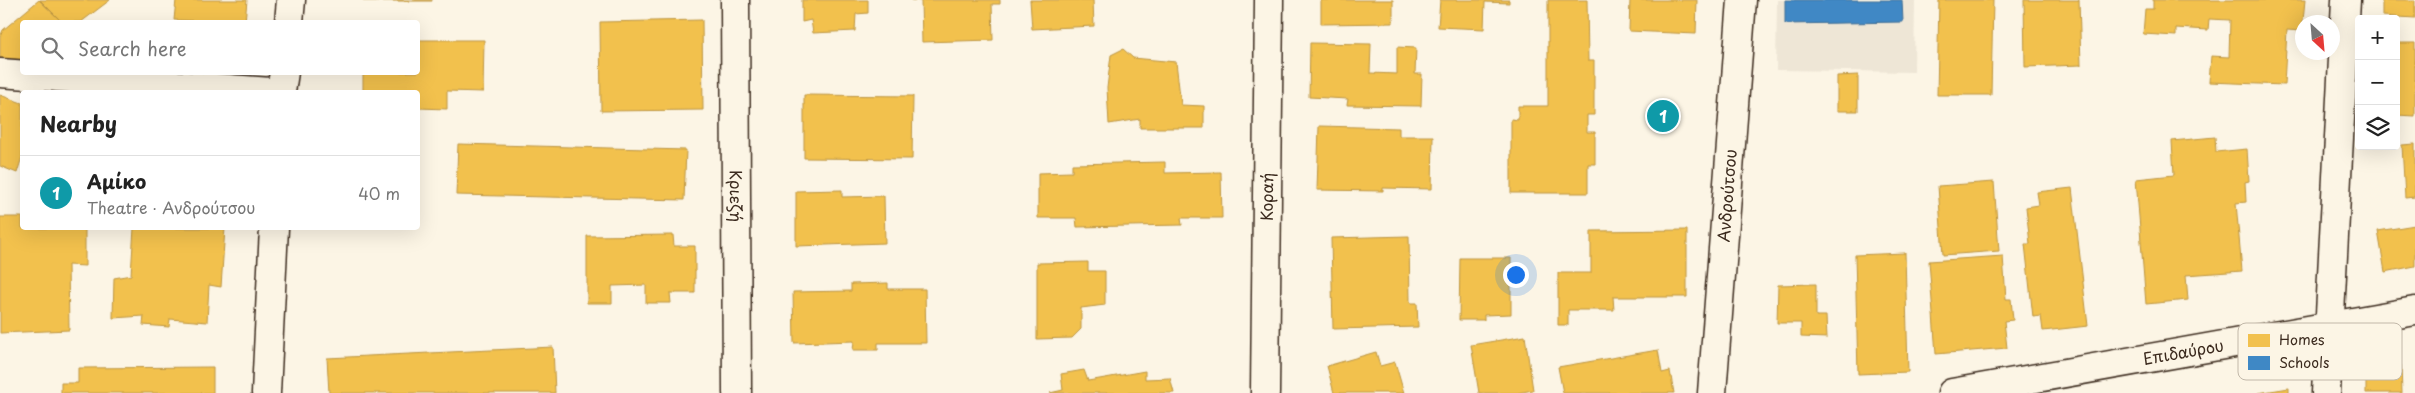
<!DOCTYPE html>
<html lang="en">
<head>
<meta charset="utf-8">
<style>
  body { margin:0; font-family:"Playpen Sans",sans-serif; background:#f6f6f6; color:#222 }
  .controls { position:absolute; right:15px; top:15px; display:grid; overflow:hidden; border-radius:5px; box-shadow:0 5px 20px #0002 }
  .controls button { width:45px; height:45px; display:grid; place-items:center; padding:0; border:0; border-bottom:1px solid #e0e0e0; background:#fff; color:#222; font:25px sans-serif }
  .compass { position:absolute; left:2295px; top:15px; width:45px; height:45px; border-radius:50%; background:#fff; box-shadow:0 5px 20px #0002; rotate:154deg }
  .you { position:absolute; left:1515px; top:274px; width:18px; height:18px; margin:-12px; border:4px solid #fff; border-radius:50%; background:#1a73e8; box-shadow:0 0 0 8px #1a73e833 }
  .badge { display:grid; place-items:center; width:32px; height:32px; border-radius:50%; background:#0f766e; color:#fff; font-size:16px; font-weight:700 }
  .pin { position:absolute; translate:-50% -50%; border:2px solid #fff; box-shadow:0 1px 5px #0006 }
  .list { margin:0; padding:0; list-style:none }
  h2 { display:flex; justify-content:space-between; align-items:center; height:65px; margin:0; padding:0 20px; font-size:21px }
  h2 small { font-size:16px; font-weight:400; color:#767676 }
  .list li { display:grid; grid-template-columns:32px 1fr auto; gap:15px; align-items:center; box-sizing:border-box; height:75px; padding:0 20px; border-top:1px solid #e0e0e0 }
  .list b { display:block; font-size:19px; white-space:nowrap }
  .list p { margin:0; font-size:16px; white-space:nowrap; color:#767676 }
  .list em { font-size:16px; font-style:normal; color:#767676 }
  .icon { flex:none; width:28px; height:28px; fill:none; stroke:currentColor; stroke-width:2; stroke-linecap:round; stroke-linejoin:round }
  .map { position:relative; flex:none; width:2415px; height:393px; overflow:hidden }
  .search { position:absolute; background:#fff; box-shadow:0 5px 20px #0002; left:20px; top:20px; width:400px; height:55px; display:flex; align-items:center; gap:12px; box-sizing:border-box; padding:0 18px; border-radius:5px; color:#767676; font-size:19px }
  .panel { position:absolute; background:#fff; box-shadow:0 5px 20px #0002; left:20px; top:90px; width:400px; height:140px; border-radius:5px }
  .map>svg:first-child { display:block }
  .built { fill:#eee6d6 }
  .homes { fill:#f2c14e; stroke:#bb9440 }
  .schools { fill:#3f88c5; stroke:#3e6c93 }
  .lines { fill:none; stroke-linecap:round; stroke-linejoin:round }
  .street-casing { stroke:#3b2a1e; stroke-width:31 }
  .secondary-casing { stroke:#3b2a1e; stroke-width:31 }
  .street { stroke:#fcf5e5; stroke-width:28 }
  .secondary { stroke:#fcf5e5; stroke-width:28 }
  .labels { text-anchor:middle; stroke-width:5; stroke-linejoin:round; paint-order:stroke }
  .street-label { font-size:16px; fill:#3b2a1e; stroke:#fcf5e5 }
  .key { fill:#fcf5e5; stroke:#c2b8a9; stroke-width:1 }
  .key-label { font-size:14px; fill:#3b2a1e }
</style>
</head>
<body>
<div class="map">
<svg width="2415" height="393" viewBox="0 0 2415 393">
  <rect width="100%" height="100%" fill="#fcf5e5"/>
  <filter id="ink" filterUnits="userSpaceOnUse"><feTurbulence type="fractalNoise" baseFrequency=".02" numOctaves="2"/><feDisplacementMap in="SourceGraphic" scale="10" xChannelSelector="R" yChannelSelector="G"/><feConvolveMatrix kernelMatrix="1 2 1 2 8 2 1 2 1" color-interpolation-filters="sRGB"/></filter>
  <g filter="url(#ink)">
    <path class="built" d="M1777 0H1915L1914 72 1776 70Z"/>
    <path class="homes" d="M39 0 62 22H22V70L0 68V37L3 30Z
      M40 0H110L81 22H62Z
      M176 0H247L245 22 174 20Z
      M364 0H432V1H364Z
      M802 0H868V13L856 14 855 31 813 33 811 20 802 22Z
      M912 0H1000V4H992L993 40 922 42 921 1Z
      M1030 0H1093L1094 26 1032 29Z
      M1321 0H1393V23L1321 24Z
      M1440 0H1509V3L1485 2 1484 29 1438 27Z
      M1548 0H1587L1588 61H1594V115H1587V132H1595V164H1588V193H1511V119L1518 120V106H1548Z
      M1630 0H1697L1696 34 1629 31Z
      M1939 0H1993L1991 95H1937Z
      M2024 0H2079L2081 65 2025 67Z
      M2153 0H2305L2302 31 2287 30 2284 85 2209 82 2211 56 2229 57 2230 20 2209 19 2208 30 2176 28V36L2143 34 2145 9H2153Z
      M2382 0H2415V18L2382 16Z
      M702 20 703 110 601 111 600 22Z
      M418 40H484L483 92 447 91V109L418 108V92H363V72H418Z
      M1310 43 1371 44 1370 73 1397 74V47L1416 48 1415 74H1422L1421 106 1347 105 1348 99 1309 97Z
      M2396 43H2415V116L2396 115Z
      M1123 49 1133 58 1176 62 1181 105 1204 106V128H1140V119L1109 124 1107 88 1111 55Z
      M167 72H238L237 80Z
      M1858 75V111H1837V76Z
      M0 95 22 103V157L17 173 0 166Z
      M804 95 913 96 912 159 804 158Z
      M1319 126 1399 128V136H1433L1432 189 1383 188V191L1317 190Z
      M2215 137 2216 152 2247 149 2249 181 2245 182 2246 202 2236 203 2242 271 2186 275 2188 300 2146 304 2136 179 2174 175 2172 141Z
      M458 144 686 150 684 200 456 195Z
      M2415 144V197L2405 198 2402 145Z
      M1165 162V173L1221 172 1222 218H1181L1182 225 1077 227 1076 218H1038V173L1072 172V164Z
      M1994 182 1999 251 1943 255 1938 186Z
      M2072 188 2088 326 2043 331 2041 316 2033 317 2025 244H2030L2026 207 2039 205 2037 192Z
      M842 190V197L884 196 885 243 796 246V191Z
      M0 217H22V228H85V266L68 265 69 330 0 333Z
      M2415 225V266L2385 272 2378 231Z
      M134 228H225L221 287 209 285 207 322 170 319 169 327 143 325 144 316 113 318 114 278 131 275Z
      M1687 230V297H1613L1614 310H1568V325H1558V273H1591V231Z
      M673 235 674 246H695V293H670L671 303H646V285L612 286V303H587V236Z
      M1409 236 1410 303H1417L1418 327 1333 329 1331 238Z
      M1905 253 1908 372 1858 374 1855 255Z
      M2003 256 2006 299H2011L2013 320 2004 321 2007 348 1936 354 1929 261Z
      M1460 258H1511V314L1484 315V320H1459Z
      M1088 262V271H1105V305L1081 308V329L1072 338 1037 339V263Z
      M888 283V289H925L926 343H878V350H853L854 341 794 343 793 292 851 291V284Z
      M1816 284V316H1826L1827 338 1801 337V323H1777L1778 285Z
      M1525 336 1533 390 1517 393H1479L1471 345Z
      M553 347 555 393H329L327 358Z
      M1658 350 1662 373 1670 371 1674 393H1563L1558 367Z
      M1376 352 1380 366 1395 362 1404 393H1334L1327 366Z
      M2366 365H2401L2402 393H2366Z
      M213 367V393H61V383H78V368Z
      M1084 370 1088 381 1145 371V379L1170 378 1174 393H1050L1063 390 1061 374Z
      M2289 388V393H2258Z"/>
    <path class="schools" d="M1785 0H1902L1903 22 1785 24Z"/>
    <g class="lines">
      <g class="street-casing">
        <g id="street">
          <path id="s1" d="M735 0 737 393"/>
          <path d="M289 22 291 0"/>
          <path d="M0 73 271 92"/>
          <path d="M281 92 284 72"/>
          <path d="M266 393 274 228"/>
          <path id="s2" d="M1265 393 1269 0"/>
          <path id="s3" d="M1712 393 1742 0"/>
          <path d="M2326 393 2346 0"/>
        </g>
      </g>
      <g class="secondary-casing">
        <g id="secondary">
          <path id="s4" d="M1952 393 2415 311"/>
        </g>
      </g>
      <use href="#street" class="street"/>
      <use href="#secondary" class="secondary"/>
    </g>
  </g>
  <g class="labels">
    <g class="street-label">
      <text dy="6" stroke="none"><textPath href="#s1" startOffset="196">Κριεζή</textPath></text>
      <text dy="6" stroke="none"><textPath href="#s2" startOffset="196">Κοραή</textPath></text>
      <text dy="6" stroke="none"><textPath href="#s3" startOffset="198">Ανδρούτσου</textPath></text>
      <text dy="6" stroke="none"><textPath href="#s4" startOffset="235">Επιδαύρου</textPath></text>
    </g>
  </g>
  <rect x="2238" y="323" width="164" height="57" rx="8" class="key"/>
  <rect x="2248" y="334" width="22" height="13" fill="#f2c14e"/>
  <rect x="2248" y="356" width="22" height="14" fill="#3f88c5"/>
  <g class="key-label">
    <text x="2279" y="345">Homes</text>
    <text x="2279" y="368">Schools</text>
  </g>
</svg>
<div class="controls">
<button>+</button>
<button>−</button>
<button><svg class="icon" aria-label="layers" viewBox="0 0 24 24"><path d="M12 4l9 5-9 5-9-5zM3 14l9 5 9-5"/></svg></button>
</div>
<svg class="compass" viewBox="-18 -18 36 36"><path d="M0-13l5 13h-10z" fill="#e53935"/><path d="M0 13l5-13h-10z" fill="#767676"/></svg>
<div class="you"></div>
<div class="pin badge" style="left:1663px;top:116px;background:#0f9aa8">1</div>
<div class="search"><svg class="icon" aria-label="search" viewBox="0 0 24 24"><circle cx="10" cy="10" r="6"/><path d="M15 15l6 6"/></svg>Search here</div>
<section class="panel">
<h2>Nearby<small></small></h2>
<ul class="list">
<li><span class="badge" style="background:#0f9aa8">1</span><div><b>Αμίκο</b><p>Theatre · Ανδρούτσου</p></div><em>40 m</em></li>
</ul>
</section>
</div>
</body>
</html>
